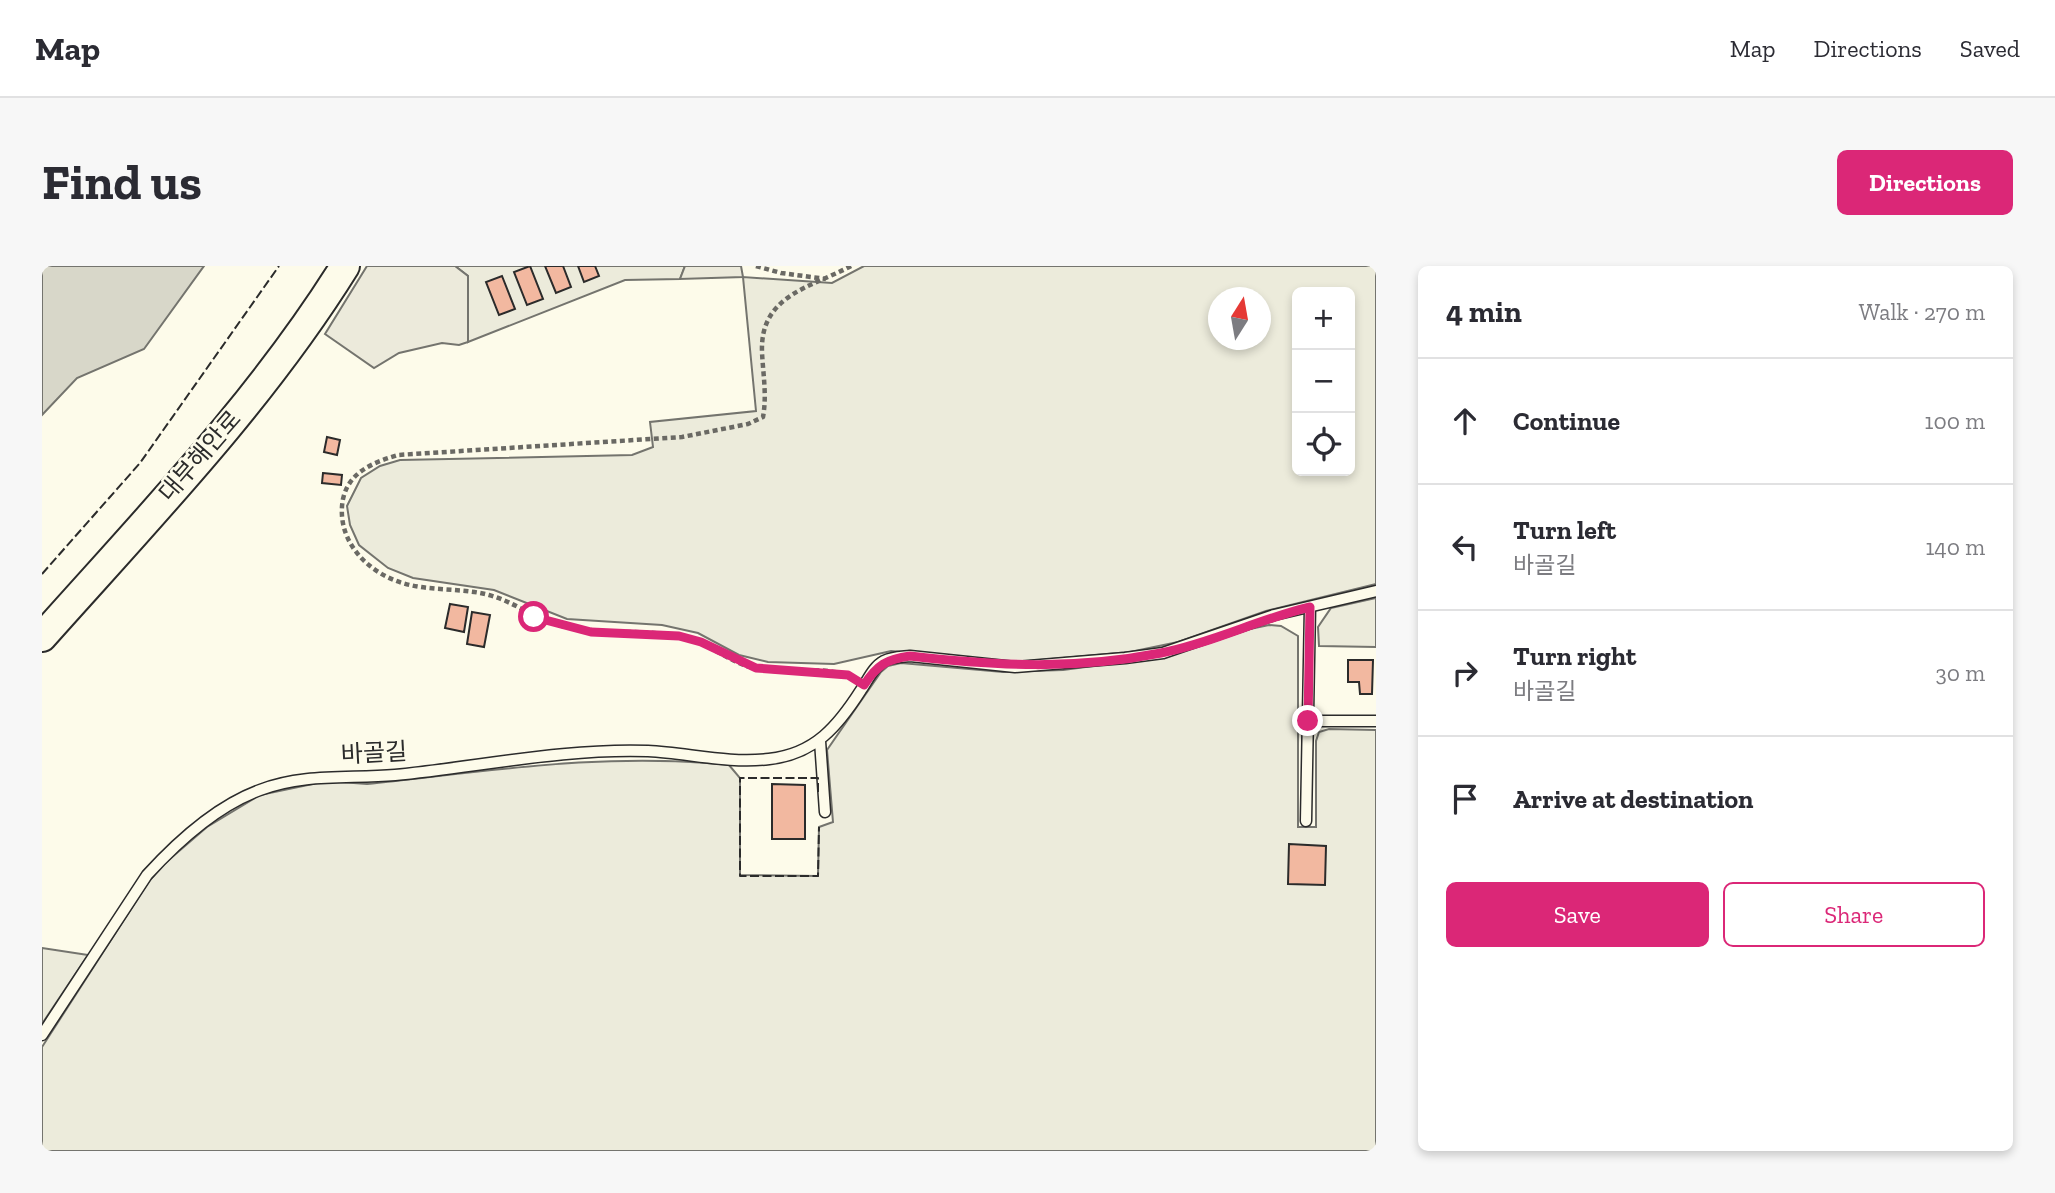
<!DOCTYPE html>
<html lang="en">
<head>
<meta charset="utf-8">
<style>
  body { margin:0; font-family:"Zilla Slab","Noto Sans KR",serif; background:#f7f7f7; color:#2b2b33 }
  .controls { position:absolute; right:21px; top:21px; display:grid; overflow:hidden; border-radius:10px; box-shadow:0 4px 10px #0003 }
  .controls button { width:63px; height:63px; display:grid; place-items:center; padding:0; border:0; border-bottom:2px solid #e1e1e2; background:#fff; color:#2b2b33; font:35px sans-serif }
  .compass { position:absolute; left:1166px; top:21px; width:63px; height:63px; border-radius:50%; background:#fff; box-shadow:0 4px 10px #0003; rotate:11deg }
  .stop { position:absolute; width:21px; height:21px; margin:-16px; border:5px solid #db2777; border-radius:50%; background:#fff }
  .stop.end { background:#db2777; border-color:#fff; box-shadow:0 2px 7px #0008 }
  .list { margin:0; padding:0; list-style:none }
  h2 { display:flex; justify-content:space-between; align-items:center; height:91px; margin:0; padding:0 28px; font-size:30px }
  h2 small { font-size:23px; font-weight:400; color:#7c7c81 }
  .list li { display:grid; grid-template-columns:46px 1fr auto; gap:21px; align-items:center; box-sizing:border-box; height:126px; padding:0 28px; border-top:2px solid #e1e1e2 }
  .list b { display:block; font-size:26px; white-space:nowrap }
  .list p { margin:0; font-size:23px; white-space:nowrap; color:#7c7c81 }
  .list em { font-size:23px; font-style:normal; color:#7c7c81 }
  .actions { display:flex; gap:14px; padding:21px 28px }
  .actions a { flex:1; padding:16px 0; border:2px solid #db2777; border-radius:10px; text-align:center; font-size:24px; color:#db2777 }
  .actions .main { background:#db2777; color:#fff }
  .icon { flex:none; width:38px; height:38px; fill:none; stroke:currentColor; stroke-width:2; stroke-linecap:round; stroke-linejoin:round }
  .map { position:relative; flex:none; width:1334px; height:885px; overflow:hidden; border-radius:10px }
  header { display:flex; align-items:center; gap:42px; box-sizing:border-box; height:98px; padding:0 35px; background:#fff; border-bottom:2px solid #e1e1e2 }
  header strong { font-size:33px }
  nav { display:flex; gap:38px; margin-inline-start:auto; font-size:24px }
  .intro { display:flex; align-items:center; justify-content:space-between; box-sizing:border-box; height:168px; padding:0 42px }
  h1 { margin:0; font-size:49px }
  .button { padding:18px 32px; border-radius:10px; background:#db2777; color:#fff; font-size:24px; font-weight:700 }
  main { display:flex; gap:42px; padding:0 42px }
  aside { flex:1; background:#fff; border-radius:10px; box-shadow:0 4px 10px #0003 }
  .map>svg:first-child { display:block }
  .green { fill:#ecebdb; stroke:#74746e; stroke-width:2; fill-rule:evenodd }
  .parking { fill:#eceadb; stroke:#74746e; stroke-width:2 }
  .water { fill:#d8d7c9; stroke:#74746e; stroke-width:2 }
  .building { fill:#f2b8a0; stroke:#2b2b2b; stroke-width:2 }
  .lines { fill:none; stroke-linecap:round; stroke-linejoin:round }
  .lane-casing { stroke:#2b2b2b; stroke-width:13 }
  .secondary-casing { stroke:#2b2b2b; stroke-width:32 }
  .path { stroke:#6a6964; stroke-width:4.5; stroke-dasharray:5 3.5; stroke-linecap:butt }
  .lane { stroke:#fdfbea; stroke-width:10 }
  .secondary { stroke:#fdfbea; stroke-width:28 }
  .fence { stroke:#2b2b2b; stroke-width:2; stroke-dasharray:9 3.5; stroke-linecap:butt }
  .route { stroke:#db2777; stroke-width:9 }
  .labels { text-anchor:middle; stroke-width:5; stroke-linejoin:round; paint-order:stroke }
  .street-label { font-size:24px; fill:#2b2b2b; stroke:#fdfbea }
</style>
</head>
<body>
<header>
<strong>Map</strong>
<nav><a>Map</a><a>Directions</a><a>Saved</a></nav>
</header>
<div class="intro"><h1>Find us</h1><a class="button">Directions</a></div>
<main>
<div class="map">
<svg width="1334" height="885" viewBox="0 0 1334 885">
  <rect width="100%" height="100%" fill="#fdfbea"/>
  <path class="green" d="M413 0H643L638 13 583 14 426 76V10Z
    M822 0H1334V318L1224 345 1136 376 1088 386 975 396 849 385 792 398 726 396 697 389 656 367 620 359 525 353 452 324 371 312 346 302 317 279 308 259 305 240 319 212 338 200 358 194 590 189 611 181 608 156 714 145 701 11 790 17ZM1255 26H1308V205H1255ZM1176 32H1218V74H1176Z
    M1334 332V381L1277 380 1276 361 1289 342Z
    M1227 359 1239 360 1256 370V561H1274V475L1277 466 1287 463 1334 464V885H0V781L107 615 122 598 165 561 218 529 285 515 325 518C448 505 564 486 687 499L698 512V609L776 610 777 561 791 556 785 484 839 406 846 400 859 397 961 406 1021 404 1127 390 1208 363Z
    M0 682 46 689 0 758Z"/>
  <path class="parking" d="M325 0H413L426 10V76L417 79 400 77 357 87 332 102 283 68Z
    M643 0H699L701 11 638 13Z"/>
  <path class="water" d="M0 0H162L102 83 35 112 0 149Z"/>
  <path class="building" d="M488 0 501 33 485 39 472 6Z
    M503 0H521L529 21 514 27Z
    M536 0H553L557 10 542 16Z
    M460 10 473 43 457 49 444 16Z
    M285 171 298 174 295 189 282 186Z
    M281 207 300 209 299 219 280 217Z
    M408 338 426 341 422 366 403 362Z
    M430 346 448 349 442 381 425 378Z
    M1306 394H1331L1330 428H1318L1317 416H1306Z
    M730 518 763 519V573H730Z
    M1247 578 1284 580 1283 619 1246 618Z"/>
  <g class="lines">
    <g class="lane-casing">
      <path id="lane" d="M1266 455H1334
        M778 475 783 546
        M1264 555 1268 341
        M0 769 105 609C136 575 174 540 218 524 262 507 307 513 353 509 436 501 522 482 606 485 646 487 687 498 727 493 773 488 796 460 819 424 826 414 831 401 842 395 850 391 860 391 868 390L973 401 1083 392 1121 387 1232 349 1334 325"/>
    </g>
    <g class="secondary-casing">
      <path id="secondary" d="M0 371C106 252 219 135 303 0"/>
    </g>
    <path class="path" d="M714 0 739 7 784 13
      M809 0C768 22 718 29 720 86 721 108 725 129 721 151L706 158 640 171 356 189C333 196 307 205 301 233 293 275 327 310 368 319 394 325 421 322 447 329 473 336 494 354 520 360 559 369 598 363 637 370 665 375 687 397 715 403 745 409 781 398 810 411"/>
    <use href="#lane" class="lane"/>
    <use href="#secondary" class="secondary"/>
    <path class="fence" d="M0 308 98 197 237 0
      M776 526V512H698V610H776L777 561"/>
  </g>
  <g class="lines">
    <path class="route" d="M492 351 549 366 637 370 659 376 714 402 806 409 822 419C835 399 845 393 868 390 956 400 1032 404 1119 387 1170 377 1217 353 1268 341L1266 455"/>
  </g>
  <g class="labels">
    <g class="street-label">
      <text transform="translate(158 190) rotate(-49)" y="8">대부해안로</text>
      <text transform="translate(332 487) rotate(-3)" y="8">바골길</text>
    </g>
  </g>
</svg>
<div class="controls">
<button>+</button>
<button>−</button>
<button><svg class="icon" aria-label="locate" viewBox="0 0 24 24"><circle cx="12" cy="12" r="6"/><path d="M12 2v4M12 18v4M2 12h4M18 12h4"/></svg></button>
</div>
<svg class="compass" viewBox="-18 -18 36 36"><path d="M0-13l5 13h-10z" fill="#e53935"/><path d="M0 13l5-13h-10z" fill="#7c7c81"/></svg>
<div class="stop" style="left:492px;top:351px"></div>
<div class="stop end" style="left:1266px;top:455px"></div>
</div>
<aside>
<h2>4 min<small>Walk · 270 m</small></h2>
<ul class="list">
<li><svg class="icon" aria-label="ahead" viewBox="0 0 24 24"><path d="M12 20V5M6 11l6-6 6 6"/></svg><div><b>Continue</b></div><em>100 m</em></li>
<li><svg class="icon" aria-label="left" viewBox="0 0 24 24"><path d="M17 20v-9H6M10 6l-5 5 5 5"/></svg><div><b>Turn left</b><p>바골길</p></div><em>140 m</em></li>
<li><svg class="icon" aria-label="right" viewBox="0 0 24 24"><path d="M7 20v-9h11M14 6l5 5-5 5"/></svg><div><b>Turn right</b><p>바골길</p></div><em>30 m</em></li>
<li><svg class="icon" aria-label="arrive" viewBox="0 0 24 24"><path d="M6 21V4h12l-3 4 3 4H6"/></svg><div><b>Arrive at destination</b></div></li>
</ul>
<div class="actions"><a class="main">Save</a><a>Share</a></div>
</aside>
</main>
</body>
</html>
